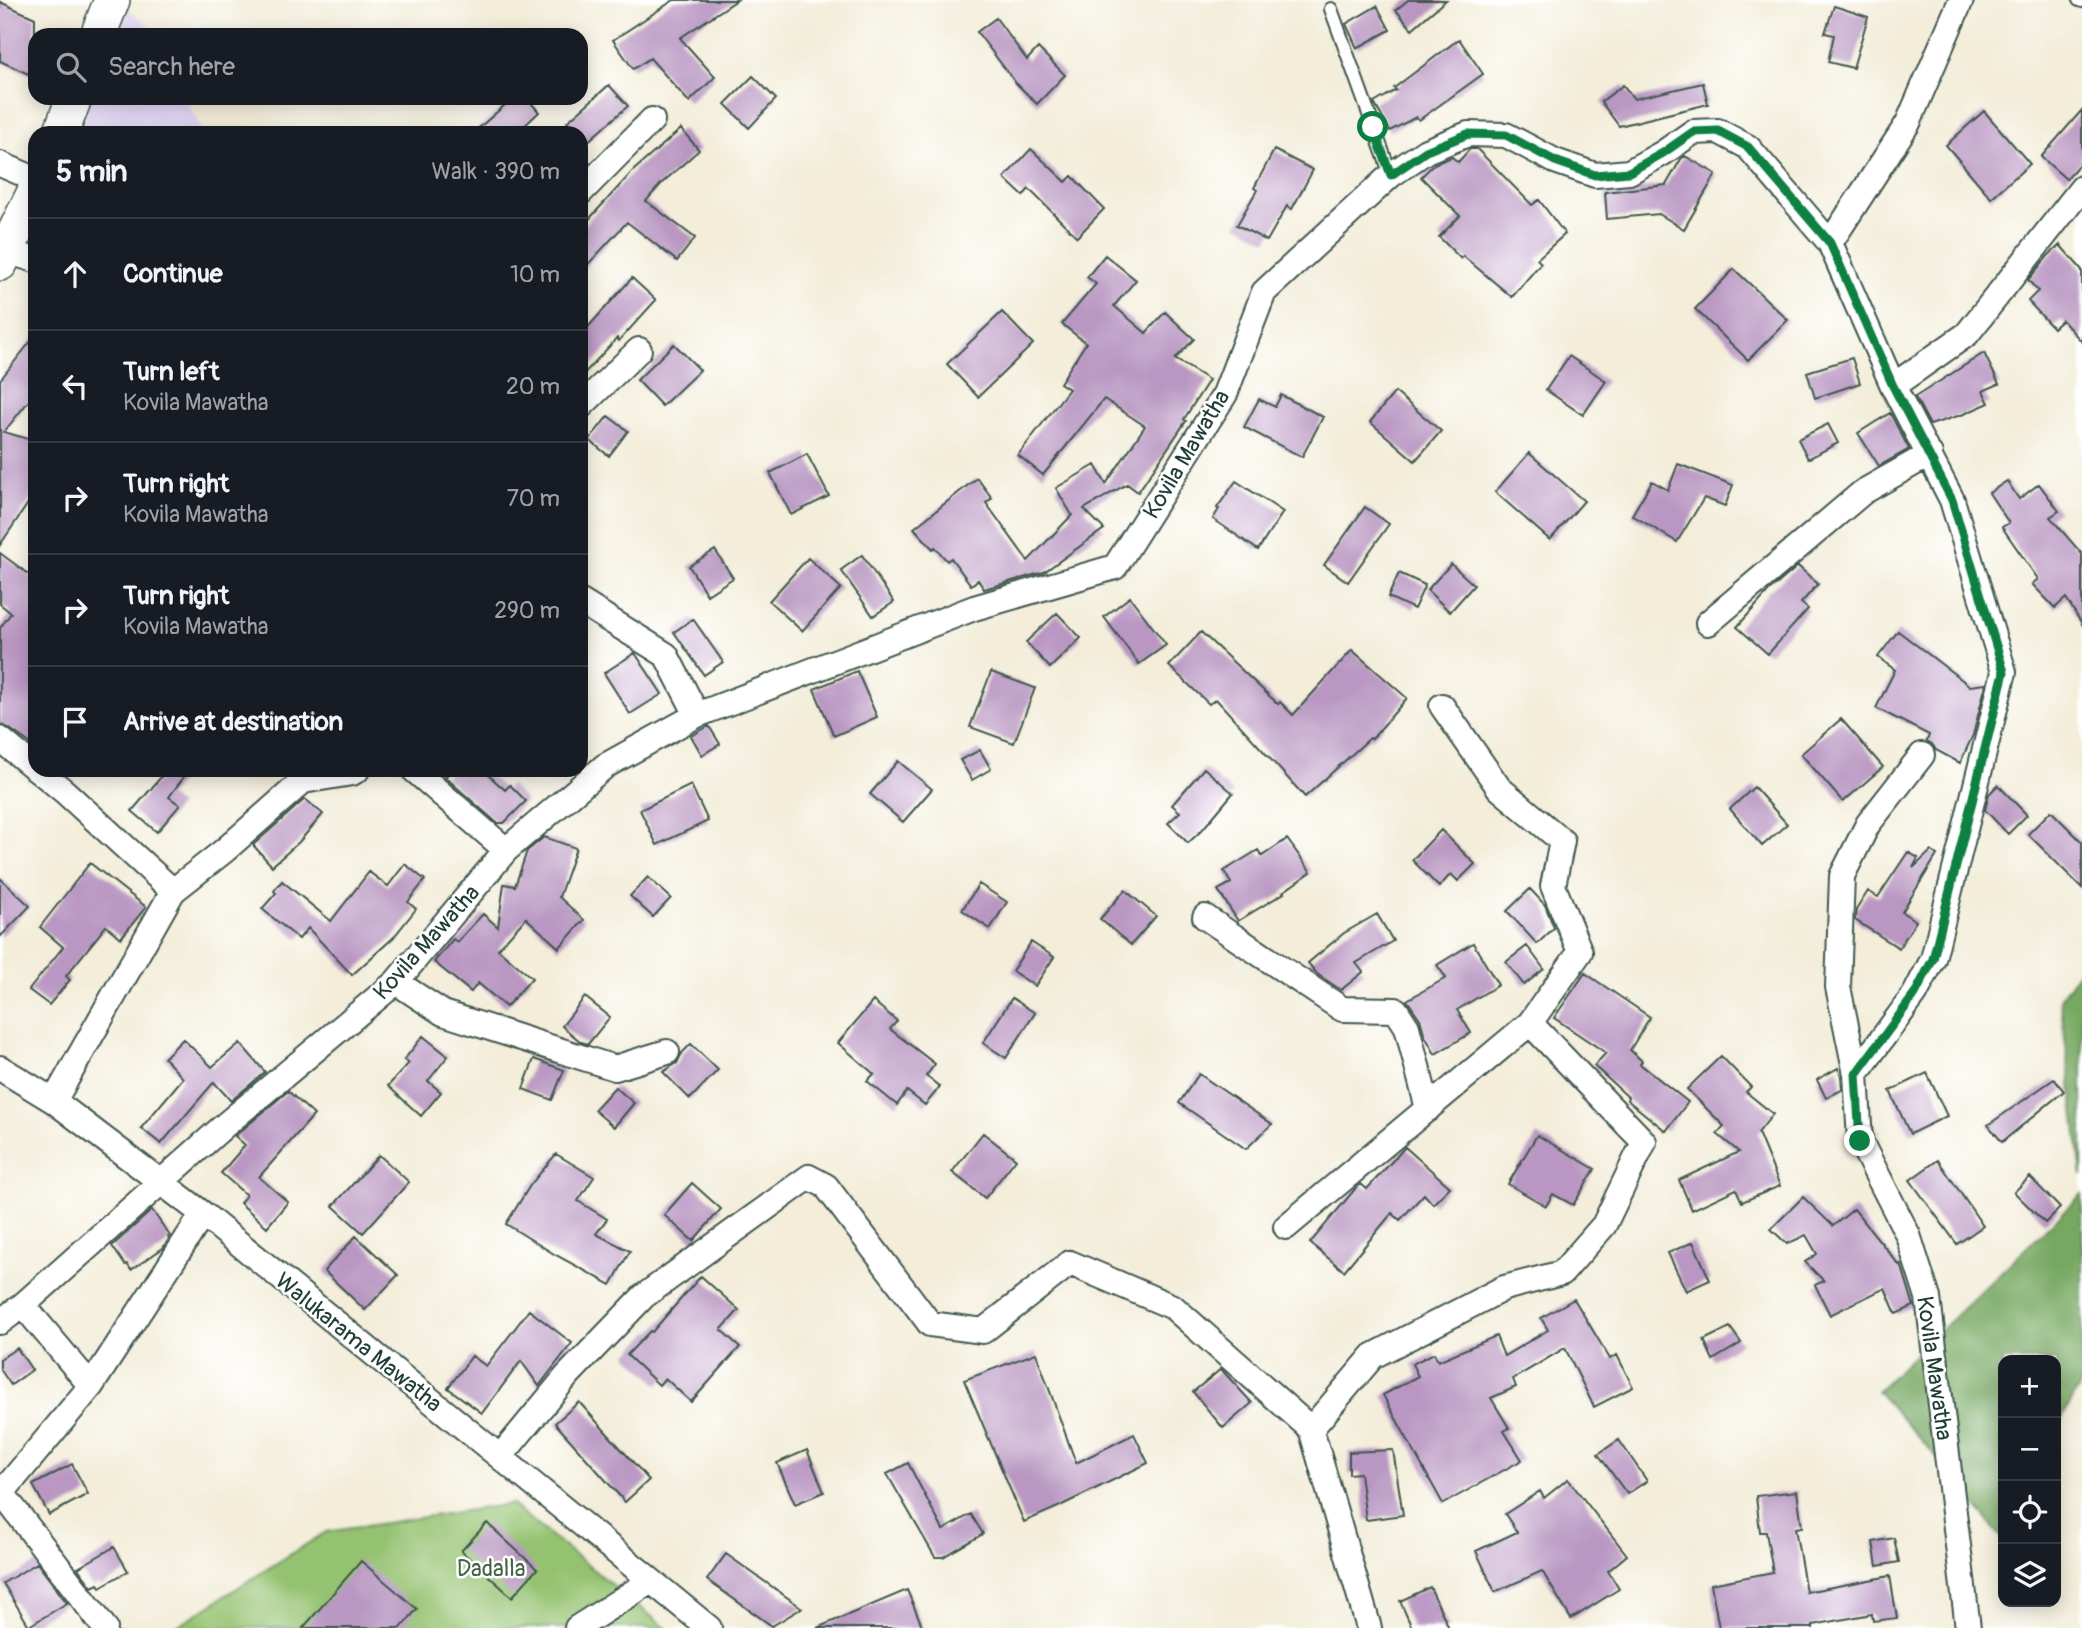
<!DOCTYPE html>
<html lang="en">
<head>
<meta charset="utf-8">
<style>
  body { margin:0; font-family:Pangolin,sans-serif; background:#242831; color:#f1f3f6 }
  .controls { position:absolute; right:21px; bottom:21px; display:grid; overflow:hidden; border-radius:14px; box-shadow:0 4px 18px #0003 }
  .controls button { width:63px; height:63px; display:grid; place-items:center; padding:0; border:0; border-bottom:2px solid #363941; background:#171b24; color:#f1f3f6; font:35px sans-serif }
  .stop { position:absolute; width:21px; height:21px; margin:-16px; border:5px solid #0b8043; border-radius:50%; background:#fff }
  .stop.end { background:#0b8043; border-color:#fff; box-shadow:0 2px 7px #0008 }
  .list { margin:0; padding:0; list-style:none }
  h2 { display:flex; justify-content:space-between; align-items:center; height:91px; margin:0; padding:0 28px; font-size:30px }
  h2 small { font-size:23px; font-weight:400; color:#9ea1a6 }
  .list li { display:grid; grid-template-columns:46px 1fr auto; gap:21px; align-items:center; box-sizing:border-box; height:112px; padding:0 28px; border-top:2px solid #363941 }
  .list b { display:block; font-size:26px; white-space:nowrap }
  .list p { margin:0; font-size:23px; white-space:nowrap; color:#9ea1a6 }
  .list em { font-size:23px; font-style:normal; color:#9ea1a6 }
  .icon { flex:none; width:38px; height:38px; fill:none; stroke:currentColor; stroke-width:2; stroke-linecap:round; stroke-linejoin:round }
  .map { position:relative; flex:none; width:2082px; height:1628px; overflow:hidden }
  .search { position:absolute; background:#171b24; box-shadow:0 4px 18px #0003; left:28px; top:28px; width:560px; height:77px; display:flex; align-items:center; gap:18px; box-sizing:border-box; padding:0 24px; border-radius:21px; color:#9ea1a6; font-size:26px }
  .panel { position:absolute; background:#171b24; box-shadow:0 4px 18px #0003; left:28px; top:126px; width:560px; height:651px; border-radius:21px }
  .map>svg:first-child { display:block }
  .built { fill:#e1d4f4 }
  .green { fill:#94c270; stroke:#5a8052; stroke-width:2 }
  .forest { fill:#77a862; stroke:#4b724b; stroke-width:2 }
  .building { fill:#b997c2 }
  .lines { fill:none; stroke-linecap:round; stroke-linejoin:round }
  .lane-casing { stroke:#3f574d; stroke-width:16 }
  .street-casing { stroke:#3f574d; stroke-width:28 }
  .secondary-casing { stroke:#3f574d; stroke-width:38 }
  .lane { stroke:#fff; stroke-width:12 }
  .street { stroke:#fff; stroke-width:24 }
  .secondary { stroke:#fff; stroke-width:35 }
  .route { stroke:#0b8043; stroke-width:9 }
  .labels { text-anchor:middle; stroke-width:5; stroke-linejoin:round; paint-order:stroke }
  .street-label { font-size:23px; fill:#1f3d34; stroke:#fff }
  .park-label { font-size:23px; fill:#426546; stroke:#fff }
</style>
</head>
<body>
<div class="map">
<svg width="2082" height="1628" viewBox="0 0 2082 1628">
  <rect width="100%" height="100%" fill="#fff"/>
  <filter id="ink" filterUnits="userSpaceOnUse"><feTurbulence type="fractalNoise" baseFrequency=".0143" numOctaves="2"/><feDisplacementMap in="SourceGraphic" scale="14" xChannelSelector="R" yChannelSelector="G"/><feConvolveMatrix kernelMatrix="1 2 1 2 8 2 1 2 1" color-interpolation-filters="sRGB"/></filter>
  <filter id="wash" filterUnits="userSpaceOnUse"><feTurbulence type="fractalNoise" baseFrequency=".00686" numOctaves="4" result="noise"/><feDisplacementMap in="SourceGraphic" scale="28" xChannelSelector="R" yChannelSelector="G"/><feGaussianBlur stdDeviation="1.57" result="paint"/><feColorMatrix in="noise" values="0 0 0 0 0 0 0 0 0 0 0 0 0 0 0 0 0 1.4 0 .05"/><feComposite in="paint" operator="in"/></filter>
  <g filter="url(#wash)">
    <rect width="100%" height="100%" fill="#f3edd9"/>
    <path class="built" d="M125 7 147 23 153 35H115Z
      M91 98H185L203 133H77Z"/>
    <path class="green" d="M511 1504 666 1628H174L326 1532Z"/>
    <path class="forest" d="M2082 967V1175L2060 998Z
      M2082 1194V1382L2056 1429V1360H2003V1535L2000 1536 1941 1462 1877 1391Z"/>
    <g id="blocks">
      <path class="building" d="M674 0H737L680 38 715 77 689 102 650 58 633 69 613 40Z
        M1408 0H1446L1412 29 1396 10Z
        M0 2 35 18V77L0 61Z
        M1377 6 1390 30 1357 48 1346 24Z
        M1834 6 1868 17 1853 68 1828 62 1834 35 1825 33Z
        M996 18 1027 60 1038 48 1065 75 1037 104 1016 83 977 32Z
        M1459 39 1483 74 1419 120 1416 117 1390 131 1374 103 1396 90 1394 88Z
        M753 76 776 99 749 128 725 104Z
        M1703 83 1708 104 1619 126 1601 102 1623 85 1634 99Z
        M609 85 628 106 586 143 581 137V133H577L567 122Z
        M513 98H527L539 112 517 133H473Z
        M2082 110V161L2066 179 2041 157Z
        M1984 111 2030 164 1991 198 1946 145Z
        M681 129 699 150 661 184 646 201 695 238 677 261 627 222 581 272V228L634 170Z
        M1031 149 1066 182 1072 176 1104 209 1077 237 1029 189 1023 196 1004 178Z
        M1470 149H1477L1532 205 1539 200 1565 234 1537 259 1541 263 1512 297 1463 256 1461 259 1439 237 1460 216 1421 177 1434 164 1452 157 1458 162Z
        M1274 150 1313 170 1292 209 1287 206 1267 241 1237 225 1257 190 1254 188Z
        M1685 156 1716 174 1684 229 1659 214 1607 219 1605 192 1666 185 1681 159Z
        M2060 245 2082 270V342L2062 320 2053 328 2028 301 2038 291 2028 280 2048 256Z
        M1105 255 1136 280 1114 306 1146 333 1165 312 1194 339 1175 359 1209 380 1184 419 1186 421 1138 492 1127 484 1084 509 1104 529 1044 572 984 589 978 580 971 585 951 558 947 561 935 547 933 549 914 528 977 478 992 498 986 503 1028 561 1072 515 1056 488 1095 465 1106 484 1145 426 1104 399 1043 475 1018 455 1069 389 1060 383 1086 343 1062 324 1096 284 1087 277Z
        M1734 269 1788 320 1748 360 1695 309Z
        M632 278 656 300 619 341 617 338 581 377V335Z
        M1002 312 1033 344 978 397 947 364Z
        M35 336V393L4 432 35 441V493L0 545V380Z
        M674 344 700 370 662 406 637 380Z
        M1984 353 1999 384 1983 391 1989 403 1964 414 1930 425 1915 397Z
        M1569 356 1606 381 1583 415 1546 390Z
        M1852 358 1860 383 1815 398 1807 372Z
        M1395 392 1441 431 1415 461 1370 422Z
        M1281 395 1323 417 1302 457 1244 427 1259 399 1275 407Z
        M1890 413 1909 449 1879 466 1858 433Z
        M608 416 628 431 609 456 589 440Z
        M1828 424 1838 443 1808 459 1798 439Z
        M1529 453 1584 501 1550 540 1495 492Z
        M807 454 829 496 791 515 770 473Z
        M1678 464 1733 485 1725 506 1704 498 1677 542 1632 515 1652 481 1668 490Z
        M1236 481 1283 512 1258 550 1213 519 1219 509 1217 508Z
        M2007 481 2019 499 2039 484 2059 511 2050 517 2082 554V624L2066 598 2055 608 2032 584 2038 579 2002 527 2009 523 1989 493Z
        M1365 507 1389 524 1348 582 1324 565Z
        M715 550 733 578 707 595 689 566Z
        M0 553 35 579V747L9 728 0 724V628L11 613 0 604Z
        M862 555 894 602 873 616 841 570Z
        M808 558 841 588 802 631 769 601Z
        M1451 564 1474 585 1450 612 1427 590Z
        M1798 566 1818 584 1801 603 1808 609 1768 654 1737 627 1769 591Z
        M1399 573 1425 585 1414 609 1388 597Z
        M1130 597 1166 645 1139 664 1104 617Z
        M1057 613 1081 638 1050 668 1026 642Z
        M693 619 723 662 704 675 674 632Z
        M1898 631 1970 686 1986 684 1973 735 1960 763 1936 750 1932 744 1927 741 1929 735 1876 708 1895 670 1878 657Z
        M1201 632 1278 704 1280 702 1293 715 1352 650 1407 698 1372 739 1370 738 1305 797 1216 699 1209 704 1169 666Z
        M635 653 662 694 630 714 604 673Z
        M857 671 877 717 834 736 814 689Z
        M991 672 1035 688 1014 743 970 727Z
        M1841 719 1883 767 1843 802 1801 754Z
        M709 726 720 744 702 755 691 736Z
        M980 750 991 769 972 780 960 760Z
        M898 761 932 789 903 822 870 794Z
        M1204 768 1233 793 1202 830 1188 843 1168 823 1180 812 1172 805Z
        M167 770H189L169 797 180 805 157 832 132 811Z
        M452 770H483L505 790 510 785 526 801 504 823H497L445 777Z
        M691 785 708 821 657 845 640 810Z
        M1998 785 2027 815 2008 834 1985 810 1989 794Z
        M1754 787 1787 824 1762 846 1730 809Z
        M305 799 323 814 299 842 272 866 253 845Z
        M2051 811 2082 842V888L2028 834Z
        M1441 830 1475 864 1458 881 1451 874 1439 887 1412 860Z
        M544 837 576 848 559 897 584 920 559 948 526 918 498 949 532 978 506 1007 478 983 471 992 434 962 453 939 457 942 483 914 498 927 504 884 515 886 527 851Z
        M1287 839 1311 872 1283 892 1284 893 1238 921 1218 890 1231 883 1224 871 1258 850 1262 856Z
        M1931 851 1937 855 1902 912 1916 921 1899 948 1855 920 1856 910 1868 891 1878 897 1908 852 1918 858 1913 868Z
        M90 863 146 907 121 938 106 926 66 976 70 980 49 1005 29 990 63 947 40 927Z
        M405 864 425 880 408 902 416 909 393 938 352 975 308 928 299 939 262 909 276 893 274 891 282 881 331 921 369 872 388 886Z
        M648 877 671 898 653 917 630 896Z
        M0 878 30 906 0 937Z
        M979 884 1007 902 990 929 962 910Z
        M1530 889 1545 905 1554 928 1537 944 1507 911Z
        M1125 890 1156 916 1131 945 1100 919Z
        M1377 914 1393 941 1356 963 1363 972 1341 990 1317 974 1308 963 1344 933Z
        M1031 942 1054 957 1035 986 1012 971Z
        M1473 943 1498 985 1457 1010 1471 1033 1435 1054 1425 1036 1420 1019 1407 1000 1446 978 1437 965Z
        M1527 946 1544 969 1524 985 1506 962Z
        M1585 973 1650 1017 1630 1050 1642 1061 1640 1064 1688 1102 1666 1131 1627 1100 1628 1097 1594 1066 1606 1053 1554 1018Z
        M585 997 610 1017 588 1044 581 1042 562 1026Z
        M1012 998 1035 1013 1006 1058 983 1043Z
        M873 1001 897 1021 890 1029 935 1064 926 1076 940 1087 925 1105 907 1091 897 1105 867 1081 874 1074 838 1043Z
        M423 1036 448 1056 428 1081 441 1092 421 1116 388 1086 409 1063 404 1060Z
        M183 1039 212 1067 240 1043 265 1072 231 1101 214 1082 161 1144 141 1128 183 1078 164 1058Z
        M691 1044 718 1070 690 1099 663 1072 677 1063 682 1053Z
        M1721 1056 1751 1087 1746 1092 1773 1114 1758 1133 1780 1186 1742 1202 1736 1189 1692 1210 1679 1180 1739 1152 1717 1134 1724 1126 1687 1089Z
        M534 1059 564 1070 552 1100 523 1089Z
        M1838 1068 1841 1076 1842 1090 1826 1098 1817 1080Z
        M1927 1073 1947 1116 1910 1134 1890 1091Z
        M1199 1074 1272 1124 1246 1149 1179 1103Z
        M2054 1079 2064 1091 2002 1142 1988 1125Z
        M615 1087 634 1103 614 1127 594 1110Z
        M288 1091 314 1115 259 1177 288 1202 267 1227 240 1203 246 1195 221 1173 245 1145 235 1136Z
        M983 1133 1016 1159 985 1198 952 1172Z
        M1537 1135 1595 1169 1573 1205 1553 1194 1546 1206 1508 1184Z
        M1405 1147 1450 1187 1433 1204 1424 1194 1400 1220 1392 1213 1344 1271 1310 1243 1355 1189 1361 1184 1367 1189Z
        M556 1154 594 1177 578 1201 607 1219 596 1234 630 1251 611 1285 554 1254 506 1224 531 1184Z
        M379 1155 409 1182 363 1233 333 1206Z
        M1938 1160 1983 1226 1957 1244 1910 1180Z
        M2030 1177 2060 1208 2045 1223 2014 1192Z
        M692 1183 721 1209 693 1241 664 1215Z
        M1803 1197 1833 1226 1854 1209 1899 1265 1901 1264 1914 1306 1896 1314 1885 1288 1830 1315 1815 1285 1824 1281 1805 1262 1817 1254 1806 1235 1787 1244 1771 1229Z
        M152 1210 170 1236 168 1237 169 1239 163 1248 131 1270 127 1264 125 1265 112 1246Z
        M356 1236 398 1275 365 1310 324 1271Z
        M1693 1242 1710 1280 1686 1291 1668 1253Z
        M701 1276 739 1310 721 1330 740 1347 691 1402 665 1378 659 1385 627 1355 650 1331 652 1332Z
        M1574 1299 1610 1359 1617 1355 1633 1387 1594 1407 1565 1348 1513 1379 1516 1387 1491 1398 1509 1428 1504 1431 1522 1460 1443 1504 1383 1395 1418 1376 1412 1364 1434 1353 1438 1361 1496 1336 1504 1356 1548 1330 1541 1318Z
        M529 1310 572 1343 539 1386 521 1361 482 1413 448 1388 472 1356 486 1366Z
        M1730 1327 1741 1343 1713 1360 1704 1340Z
        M17 1348 32 1370 11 1385 0 1369V1359Z
        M1036 1353 1076 1463 1134 1434 1148 1463 1058 1507 1024 1522 964 1380Z
        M1221 1369 1252 1403 1223 1428 1193 1392Z
        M579 1402 649 1480 625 1502 555 1423Z
        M1619 1440 1647 1481 1627 1494 1598 1454Z
        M807 1450 824 1492 795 1504 777 1463Z
        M1393 1450 1403 1515 1366 1520 1360 1473 1349 1474V1452Z
        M908 1463 943 1530 971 1514 983 1534 943 1557H935L887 1474Z
        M72 1464 88 1494 49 1515 33 1485Z
        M1568 1479 1627 1555 1608 1571 1619 1589 1571 1619 1542 1571 1495 1592 1476 1551 1517 1532 1505 1514 1540 1491 1544 1498Z
        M1797 1491 1802 1527 1795 1528 1806 1592 1890 1576 1897 1618 1873 1621 1872 1614 1813 1625V1628H1719L1711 1584 1773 1572 1766 1532H1760L1756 1496Z
        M487 1523 537 1569 512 1597 461 1551Z
        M1894 1538 1899 1562 1877 1566 1873 1542Z
        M114 1547 128 1571 100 1587 98 1584 92 1587 78 1568Z
        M726 1554 802 1608 772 1626 707 1580Z
        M361 1561 417 1609 401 1628H303Z
        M37 1563 67 1603 29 1626 3 1583Z
        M1430 1587 1449 1628H1412L1400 1601Z
        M907 1590 923 1628H817Z"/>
    </g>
  </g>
  <g filter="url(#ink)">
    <use href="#blocks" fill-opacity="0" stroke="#3f574d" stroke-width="2"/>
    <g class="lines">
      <g class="lane-casing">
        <path id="lane" d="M2079 0 2082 1
          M1331 9 1391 175"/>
      </g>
      <g class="street-casing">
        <path id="street" d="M0 164 35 179
          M581 192 652 120
          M1830 243 1908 123 1961 0
          M7 251 35 260
          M1893 386 1967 334 2082 188
          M581 406 639 350
          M581 602 666 655 697 715
          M1708 623 1863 492 1930 454
          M0 739 35 768
          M38 770 65 792 173 891
          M414 770 506 850
          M1205 917 1342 1009 1396 1010 1407 1027 1428 1109
          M396 982 443 1013 615 1068 667 1052
          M0 1068 54 1101 203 1214 709 1628
          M1856 1074 1838 987 1842 876 1868 824 1922 755
          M54 1101 173 891 225 850 303 781 352 773 357 770
          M1286 1227 1530 1023
          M23 1305 91 1386
          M0 1322 23 1305 225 1125 396 982 506 850 605 766 697 715 974 608 1115 567 1225 394 1264 292 1391 175 1426 151 1468 134 1506 135 1555 161 1595 175 1629 172 1663 153 1693 132 1718 131 1748 147 1830 243 1893 386 1952 500 2004 672 1933 959 1915 994 1856 1074 1860 1141 1908 1235 1928 1298 1968 1628
          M1311 1429 1373 1356 1504 1288 1562 1273 1604 1225 1644 1142 1530 1023 1580 952 1553 886 1562 841 1499 788 1442 706
          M500 1457 567 1376 644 1296 809 1177 826 1186 930 1324 983 1331 1070 1263 1173 1307 1311 1429 1369 1628
          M2 1493 105 1628
          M0 1495 91 1386 203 1214
          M577 1628 651 1581"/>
      </g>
      <g class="secondary-casing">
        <path id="secondary" d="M98 35 112 0
          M61 133 74 98
          M0 263 35 192"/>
      </g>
      <use href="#lane" class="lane"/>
      <use href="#street" class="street"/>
      <use href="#secondary" class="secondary"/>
    </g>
  </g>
  <g class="lines" filter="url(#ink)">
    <path class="route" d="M1373 127 1391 175 1426 151 1468 134 1506 135 1555 161 1595 175 1629 172 1663 153 1693 132 1718 131 1748 147 1830 243 1893 386 1952 500 2004 672 1933 959 1915 994 1856 1074 1860 1141"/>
  </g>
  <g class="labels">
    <g class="street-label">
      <text transform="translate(1186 454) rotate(-59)" y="8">Kovila Mawatha</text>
      <text transform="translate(426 942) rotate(-48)" y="8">Kovila Mawatha</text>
      <text transform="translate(359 1342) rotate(39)" y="8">Walukarama Mawatha</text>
      <text transform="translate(1935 1368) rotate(82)" y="8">Kovila Mawatha</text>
    </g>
    <g class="park-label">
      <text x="491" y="1576">Dadalla</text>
    </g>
  </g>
</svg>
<div class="controls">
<button>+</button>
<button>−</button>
<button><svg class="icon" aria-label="locate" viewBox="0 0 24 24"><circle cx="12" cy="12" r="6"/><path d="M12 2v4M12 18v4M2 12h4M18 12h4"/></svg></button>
<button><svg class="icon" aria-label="layers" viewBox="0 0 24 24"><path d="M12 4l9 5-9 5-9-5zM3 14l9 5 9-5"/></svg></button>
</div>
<div class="stop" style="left:1373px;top:127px"></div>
<div class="stop end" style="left:1860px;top:1141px"></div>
<div class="search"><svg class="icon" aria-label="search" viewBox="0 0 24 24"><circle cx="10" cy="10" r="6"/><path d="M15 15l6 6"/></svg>Search here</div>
<section class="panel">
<h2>5 min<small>Walk · 390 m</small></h2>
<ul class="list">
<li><svg class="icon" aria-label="ahead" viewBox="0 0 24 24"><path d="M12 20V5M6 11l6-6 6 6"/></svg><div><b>Continue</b></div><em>10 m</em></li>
<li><svg class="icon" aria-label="left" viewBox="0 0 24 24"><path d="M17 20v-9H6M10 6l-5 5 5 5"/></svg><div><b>Turn left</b><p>Kovila Mawatha</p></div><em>20 m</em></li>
<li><svg class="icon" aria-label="right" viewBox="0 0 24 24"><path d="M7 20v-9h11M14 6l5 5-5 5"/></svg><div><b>Turn right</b><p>Kovila Mawatha</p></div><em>70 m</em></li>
<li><svg class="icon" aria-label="right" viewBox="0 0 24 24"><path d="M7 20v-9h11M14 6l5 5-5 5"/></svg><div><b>Turn right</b><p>Kovila Mawatha</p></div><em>290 m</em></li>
<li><svg class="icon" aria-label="arrive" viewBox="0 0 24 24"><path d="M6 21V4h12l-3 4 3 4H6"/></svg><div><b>Arrive at destination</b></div></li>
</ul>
</section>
</div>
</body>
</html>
